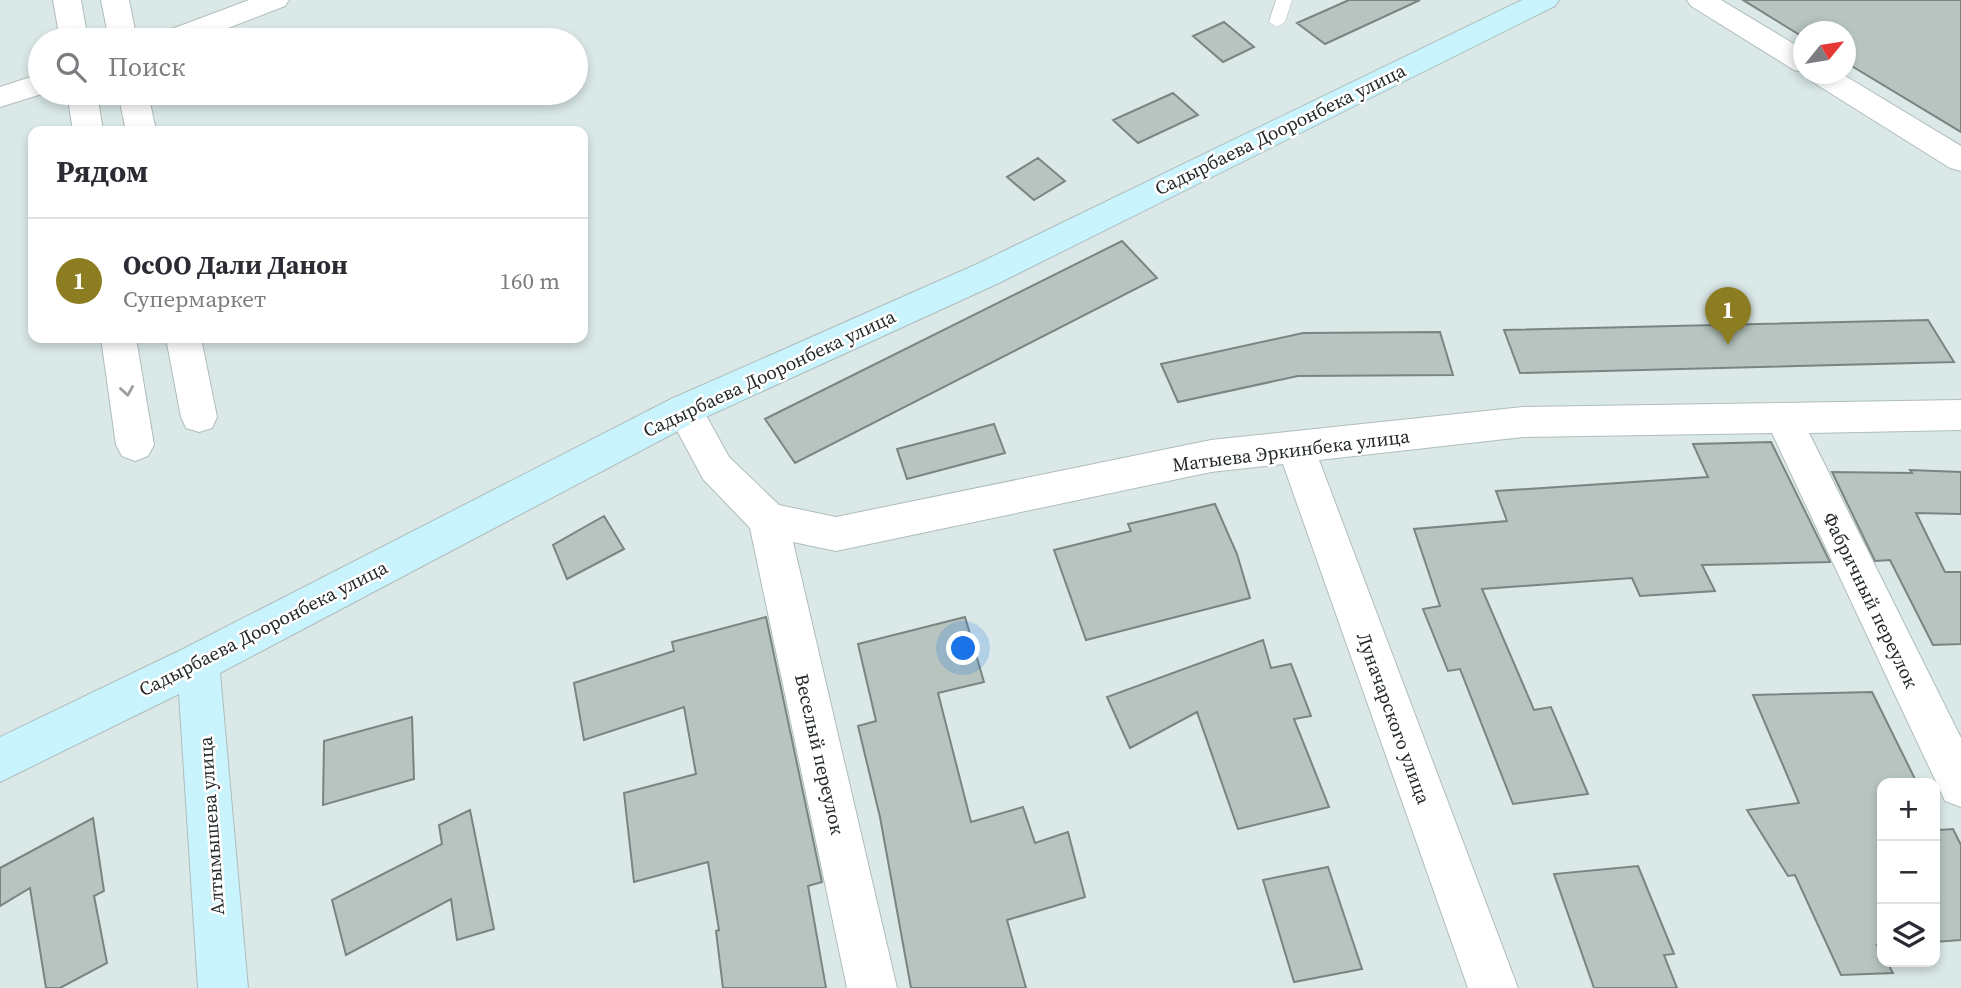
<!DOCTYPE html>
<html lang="ru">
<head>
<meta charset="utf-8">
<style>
  body { margin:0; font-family:"Source Serif 4",serif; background:#f7f7f7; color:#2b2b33 }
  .controls { position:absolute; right:21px; bottom:21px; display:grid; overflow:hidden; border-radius:14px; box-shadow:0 4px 10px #0003 }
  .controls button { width:63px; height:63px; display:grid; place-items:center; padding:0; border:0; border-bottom:2px solid #e1e1e2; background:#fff; color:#2b2b33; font:35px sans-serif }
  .compass { position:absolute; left:1793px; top:21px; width:63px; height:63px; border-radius:50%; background:#fff; box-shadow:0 4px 10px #0003; rotate:60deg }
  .you { position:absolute; left:964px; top:649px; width:24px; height:24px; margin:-18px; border:5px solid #fff; border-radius:50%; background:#1a73e8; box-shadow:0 0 0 10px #1a73e833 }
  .badge { display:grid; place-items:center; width:46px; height:46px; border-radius:50%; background:#8c7c22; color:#fff; font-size:23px; font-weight:700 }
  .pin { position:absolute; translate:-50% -58px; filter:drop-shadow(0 2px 4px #0008) }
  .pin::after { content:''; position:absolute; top:37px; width:24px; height:21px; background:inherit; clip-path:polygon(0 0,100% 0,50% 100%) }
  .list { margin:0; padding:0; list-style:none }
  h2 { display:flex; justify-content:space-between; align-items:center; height:91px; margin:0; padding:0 28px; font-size:30px }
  h2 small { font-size:23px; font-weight:400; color:#7c7c81 }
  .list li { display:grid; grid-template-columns:46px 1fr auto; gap:21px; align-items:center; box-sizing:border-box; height:126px; padding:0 28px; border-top:2px solid #e1e1e2 }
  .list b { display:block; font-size:26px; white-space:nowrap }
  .list p { margin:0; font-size:23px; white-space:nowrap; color:#7c7c81 }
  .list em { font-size:23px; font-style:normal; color:#7c7c81 }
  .icon { flex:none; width:38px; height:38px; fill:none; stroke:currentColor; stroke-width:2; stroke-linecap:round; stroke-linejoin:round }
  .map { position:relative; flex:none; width:1961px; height:988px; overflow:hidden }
  .search { position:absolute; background:#fff; box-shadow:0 4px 10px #0003; left:28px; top:28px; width:560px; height:77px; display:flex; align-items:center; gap:18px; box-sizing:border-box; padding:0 24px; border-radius:38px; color:#7c7c81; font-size:26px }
  .panel { position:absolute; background:#fff; box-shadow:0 4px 10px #0003; left:28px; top:126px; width:560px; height:217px; border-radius:14px }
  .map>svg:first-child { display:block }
  .building { fill:#b7c4bf; stroke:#798581; stroke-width:2 }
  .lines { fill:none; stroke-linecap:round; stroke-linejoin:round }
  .service-casing { stroke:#afbdbc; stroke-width:1 }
  .minor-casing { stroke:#afbdbc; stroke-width:2 }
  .tertiary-casing { stroke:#afbdbc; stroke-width:2 }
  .secondary-casing { stroke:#afbdbc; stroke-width:2 }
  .service { fill:#fff; fill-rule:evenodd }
  .minor { fill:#fff; fill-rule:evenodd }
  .tertiary { fill:#fff; fill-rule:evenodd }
  .secondary { fill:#c9f4fd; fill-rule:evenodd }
  .oneway { stroke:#9c9f9f }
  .labels { text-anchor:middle; stroke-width:5; stroke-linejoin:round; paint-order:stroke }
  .street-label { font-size:19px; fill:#242929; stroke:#fff }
</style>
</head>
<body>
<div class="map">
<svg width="1961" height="988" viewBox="0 0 1961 988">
  <rect width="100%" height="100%" fill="#dae8e8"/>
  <path class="building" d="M1349 0H1420L1325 44 1297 23Z
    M1743 0H1961V132L1845 62V32H1803V37Z
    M1224 22 1254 47 1223 62 1193 36Z
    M1173 93 1198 115 1138 143 1113 120Z
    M1038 158 1065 181 1034 200 1007 177Z
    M1122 241 1157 278 795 463 765 419Z
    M1928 320 1954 362 1520 373 1504 330Z
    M1440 332 1453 375 1298 376 1178 402 1161 364 1303 333Z
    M994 424 1005 453 907 479 897 449Z
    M1771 442 1830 562 1702 565 1715 591 1640 596 1632 578 1482 589 1534 710 1551 707 1588 794 1513 804 1460 669 1448 671 1423 609 1440 606 1414 529 1507 521 1496 491 1708 477 1693 444Z
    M1910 470 1961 472V514L1916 513 1945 572H1961V644L1933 645 1890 560 1875 561 1832 472 1912 473Z
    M1215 504 1237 554 1250 598 1086 640 1054 550 1131 531 1128 524Z
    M604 516 624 549 567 579 553 545Z
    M766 617 822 882 808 886 826 988H723L716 931 719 930 708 862 634 882 624 793 696 774 684 707 584 740 574 683 674 651 672 642Z
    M965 617 984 682 938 693 971 822 1023 807 1035 843 1068 832 1085 897 1007 920 1026 988H911L880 817 858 726 876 721 858 644Z
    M1263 640 1271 668 1291 664 1311 716 1294 719 1329 807 1238 829 1197 712 1130 748 1107 697Z
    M1872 692 1917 783H1882V945H1877L1882 954V962H1887L1893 973 1841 975 1795 875 1788 876 1747 810 1799 803 1753 695Z
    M412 717 414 779 323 805 324 741Z
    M470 810 494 929 457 940 451 899 346 955 332 900 442 844 439 825Z
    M93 818 104 891 94 896 107 963 60 988H46L30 888 0 906V868Z
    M1935 821 1939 830 1953 829 1961 845V940L1935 942Z
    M1638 866 1674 954 1664 955 1677 988H1594L1554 874Z
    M1328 867 1362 969 1294 982 1263 880Z"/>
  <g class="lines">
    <g class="service-casing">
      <path id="service" d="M1276 0H1292L1285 22 1277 27 1269 22Z"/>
    </g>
    <g class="minor-casing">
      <path id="minor" d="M249 0H289L285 6 197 40H157L161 33Z
        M1687 0H1721L1804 50V72L1794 70 1691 6Z
        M40 74V93H45L0 107V87Z
        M1806 74H1842L1961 146V171L1950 168 1811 81Z
        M684 395 697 399 729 457 779 505 836 517 1211 440 1523 407 1961 400V430L1809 433 1961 738V807L1945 801 1772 433 1523 437 1319 460 1518 988H1468L1283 464 1211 472 836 551 793 542 897 988H847L750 528 703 479 666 410 671 399Z"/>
    </g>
    <g class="tertiary-casing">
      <path id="tertiary" d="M53 0H81L88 40H60Z
        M101 0H129L137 40H109Z
        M67 93H97L103 131H73Z
        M118 93H148L156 131H126Z
        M101 338H136L154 445 148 456 135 461 122 456 116 445Z
        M166 338H201L217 417 212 428 199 432 186 428 181 417Z"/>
    </g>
    <g class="secondary-casing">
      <path id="secondary" d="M1522 0H1559L1555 6 999 283 697 421 220 673 248 988H198L179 694 0 782V737L183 649 671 399 975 265Z"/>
    </g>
    <use href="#service" class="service"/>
    <use href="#minor" class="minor"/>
    <use href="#tertiary" class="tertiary"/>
    <use href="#secondary" class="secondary"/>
  </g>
  <defs><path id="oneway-chevron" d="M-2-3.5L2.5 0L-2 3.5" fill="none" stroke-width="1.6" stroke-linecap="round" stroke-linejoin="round" transform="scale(1.75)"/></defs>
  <use class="oneway" href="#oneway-chevron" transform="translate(127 391) rotate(81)"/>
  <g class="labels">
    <g class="street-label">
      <text transform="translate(1280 129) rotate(-26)" y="7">Садырбаева Дооронбека улица</text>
      <text transform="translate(769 373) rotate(-25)" y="7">Садырбаева Дооронбека улица</text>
      <text transform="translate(1291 450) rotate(-7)" y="7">Матыева Эркинбека улица</text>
      <text transform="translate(1871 600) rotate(64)" y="7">Фабричный переулок</text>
      <text transform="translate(263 628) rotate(-27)" y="7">Садырбаева Дооронбека улица</text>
      <text transform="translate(1394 718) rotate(70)" y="7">Луначарского улица</text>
      <text transform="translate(820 754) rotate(77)" y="7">Веселый переулок</text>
      <text transform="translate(211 826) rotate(-94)" y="7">Алтымышева улица</text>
    </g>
  </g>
</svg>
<div class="controls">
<button>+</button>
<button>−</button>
<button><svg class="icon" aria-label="layers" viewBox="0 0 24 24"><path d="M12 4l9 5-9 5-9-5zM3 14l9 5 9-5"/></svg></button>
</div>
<svg class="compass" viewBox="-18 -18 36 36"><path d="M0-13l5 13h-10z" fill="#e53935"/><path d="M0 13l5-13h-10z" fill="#7c7c81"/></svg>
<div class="you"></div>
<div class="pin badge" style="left:1728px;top:345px">1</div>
<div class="search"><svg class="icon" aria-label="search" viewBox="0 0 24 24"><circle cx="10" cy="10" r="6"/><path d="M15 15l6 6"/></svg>Поиск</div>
<section class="panel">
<h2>Рядом<small></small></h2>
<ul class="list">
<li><span class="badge">1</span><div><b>ОсОО Дали Данон</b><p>Супермаркет</p></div><em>160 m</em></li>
</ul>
</section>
</div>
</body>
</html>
